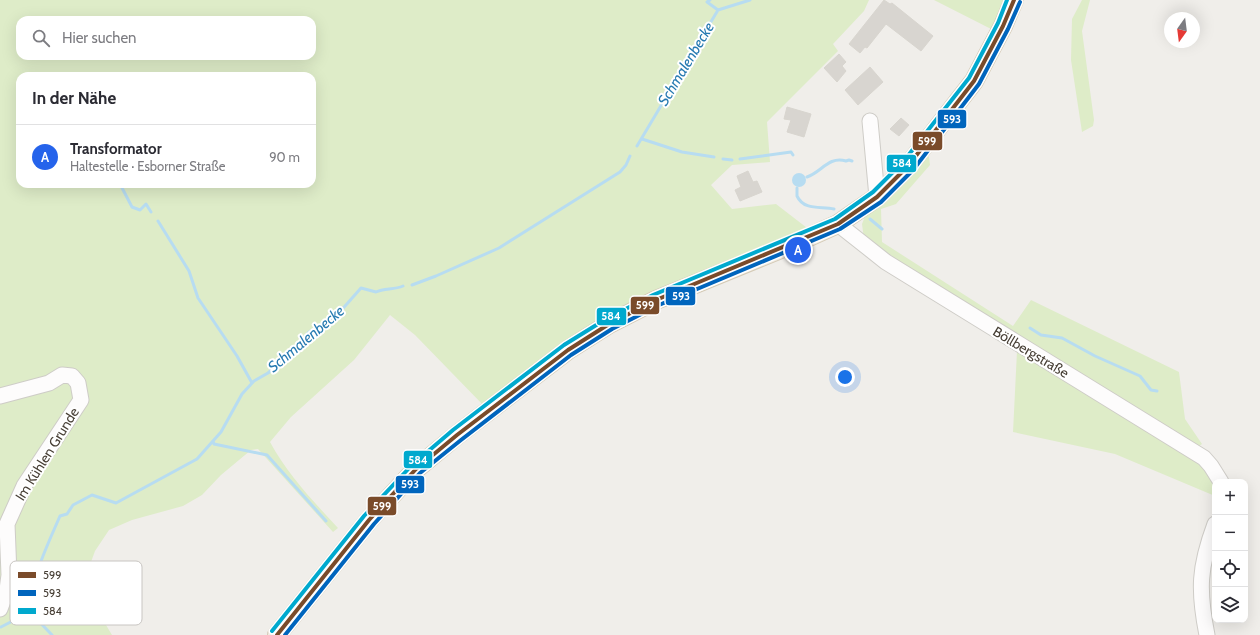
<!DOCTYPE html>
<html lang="de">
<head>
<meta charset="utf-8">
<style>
  body { margin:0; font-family:Cabin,sans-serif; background:#f2f2f3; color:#2b2b33 }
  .controls { position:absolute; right:12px; bottom:12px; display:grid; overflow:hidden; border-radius:8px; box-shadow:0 4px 16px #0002 }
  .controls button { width:36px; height:36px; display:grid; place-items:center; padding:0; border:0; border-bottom:1px solid #e1e1e2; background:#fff; color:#2b2b33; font:20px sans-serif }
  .compass { position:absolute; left:1164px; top:12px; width:36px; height:36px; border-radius:50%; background:#fff; box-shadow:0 4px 16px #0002; rotate:194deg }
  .you { position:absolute; left:845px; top:377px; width:14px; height:14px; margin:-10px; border:3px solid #fff; border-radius:50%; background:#1a73e8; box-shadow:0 0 0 6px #1a73e833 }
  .badge { display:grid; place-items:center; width:26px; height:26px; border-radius:50%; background:#2563eb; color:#fff; font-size:13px; font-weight:700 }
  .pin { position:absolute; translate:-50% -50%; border:2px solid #fff; box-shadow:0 1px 4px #0006 }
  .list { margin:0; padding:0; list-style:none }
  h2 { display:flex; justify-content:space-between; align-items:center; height:52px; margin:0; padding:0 16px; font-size:17px }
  h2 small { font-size:13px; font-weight:400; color:#7c7c81 }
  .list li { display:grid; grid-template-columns:26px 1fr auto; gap:12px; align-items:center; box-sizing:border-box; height:64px; padding:0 16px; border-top:1px solid #e1e1e2 }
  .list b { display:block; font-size:15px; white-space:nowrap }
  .list p { margin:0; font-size:13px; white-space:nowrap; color:#7c7c81 }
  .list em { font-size:13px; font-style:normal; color:#7c7c81 }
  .icon { flex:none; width:22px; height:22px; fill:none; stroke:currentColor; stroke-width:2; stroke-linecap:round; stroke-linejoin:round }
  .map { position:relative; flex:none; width:1260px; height:635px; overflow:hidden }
  .search { position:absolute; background:#fff; box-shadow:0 4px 16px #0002; left:16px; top:16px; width:300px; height:44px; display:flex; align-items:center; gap:10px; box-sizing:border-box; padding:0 14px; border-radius:12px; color:#7c7c81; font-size:15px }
  .panel { position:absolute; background:#fff; box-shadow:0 4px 16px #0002; left:16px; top:72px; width:300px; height:116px; border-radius:12px }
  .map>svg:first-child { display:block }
  .green { fill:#deecc8; fill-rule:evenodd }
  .water { fill:#b7dcf1 }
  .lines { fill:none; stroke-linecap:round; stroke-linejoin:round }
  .stream { stroke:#b7dcf1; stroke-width:3 }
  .building { fill:#d8d5d0; stroke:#d8d5cf }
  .minor-casing { stroke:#ceccc7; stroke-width:17 }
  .major-casing { stroke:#d4cab6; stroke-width:20 }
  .minor { stroke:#fdfcfc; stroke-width:15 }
  .major { stroke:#f1ece3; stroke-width:18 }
  .bus-1-casing { stroke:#fff; stroke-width:7 }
  .bus-2-casing { stroke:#fff; stroke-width:7 }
  .bus-3-casing { stroke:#fff; stroke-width:7 }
  .bus-1 { stroke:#7a4b2a; stroke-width:4 }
  .bus-2 { stroke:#0065bd; stroke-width:4 }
  .bus-3 { stroke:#00a9ce; stroke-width:4 }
  .labels { text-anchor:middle; stroke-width:4; stroke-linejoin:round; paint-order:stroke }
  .street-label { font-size:14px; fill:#473f35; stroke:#fff }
  .water-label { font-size:15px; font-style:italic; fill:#267ab1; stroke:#fff }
  .key { fill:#fff; stroke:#c8c5c2; stroke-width:1 }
  .key-label { font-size:11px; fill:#473f35 }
  .line-badge { stroke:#fff; stroke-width:1.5 }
  .badge-label { font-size:11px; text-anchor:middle; font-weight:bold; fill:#fff }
</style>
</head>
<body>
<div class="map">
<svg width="1260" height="635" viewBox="0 0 1260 635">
  <rect width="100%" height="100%" fill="#f0eeea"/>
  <path class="green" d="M0 0H869L864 11 833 44 838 51 767 122 770 162 732 165 711 185 732 209 776 204 811 231 737 258 485 407 415 335 390 315 354 360 291 417 270 442C288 475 313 501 338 528L333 532 258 449 251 450 221 475 202 495 183 506 132 520 109 530 95 551 87 573 88 595 112 635H0ZM20 20H312V56H20ZM20 76H312V184H20Z
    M934 0H1007L995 31Z
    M1082 0H1090L1082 31 1094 120 1093 126 1082 132 1071 60 1072 19Z
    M926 155 929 157 930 165 896 204 881 209 882 242 1013 326 1031 300 1179 372 1185 419 1202 444 1196 448 927 282 864 239 862 224 866 214Z
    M1017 351 1198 463 1215 482V496L1115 454 1013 432Z"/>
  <path class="water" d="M792 180a7 7 0 1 1 14 0a7 7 0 1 1-14 0Z"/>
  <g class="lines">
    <path class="stream" d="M710 0 707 2 718 10
      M86 76 87 75
      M642 139 682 152 714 157
      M637 146 718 10 750 0
      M723 159 732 160
      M740 159 791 152 793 155
      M807 177C822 172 828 156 846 161L849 160 852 161
      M120 184 132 207 140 210 146 204 151 212
      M797 188V196C804 211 821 206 834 209
      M870 219 882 229
      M158 221 189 271 198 298 237 356 252 383
      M412 285 436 276 499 248 620 172 626 165 630 156
      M1030 328 1041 335 1062 338 1095 356 1140 376 1151 390 1157 391
      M213 441 214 444 267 455 326 521
      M1 627 30 612
      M52 635 30 612C30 580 48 544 60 516L67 514 73 505 92 495 116 503 197 459 221 432 242 394 254 381 268 373 282 361 309 332 338 314 361 288 376 292C384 288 394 290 403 286"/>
  </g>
  <path class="building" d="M884 0 890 4 892 3 933 36 921 51 886 24 867 48 865 47 860 53 849 44Z
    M839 54 846 62 842 66 846 71 837 82 824 68Z
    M870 67 883 82 858 105 845 90Z
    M787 107 811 114 804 137 787 132 791 120 784 119Z
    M901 118 909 125 899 136 890 129Z
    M748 171 753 182 757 181 762 192 740 201 735 190 741 187 737 176Z"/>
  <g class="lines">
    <g class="minor-casing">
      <path id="minor" d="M870 121 877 197
        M838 224 886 262 1204 458 1211 466 1221 482
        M0 396 49 383 62 375 72 376 78 383 81 400 24 486 7 524 9 575 7 590 0 609
        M1207 635C1198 590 1199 567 1215 524"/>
    </g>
    <g class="major-casing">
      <path id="major" d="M277 635 369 520 416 469 457 435 568 350 609 324 656 300 798 242 838 224 877 197 908 166 974 81 1003 26 1014 0"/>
    </g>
    <use href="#minor" class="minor"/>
    <use href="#major" class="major"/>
    <g class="bus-1-casing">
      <path id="bus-1" d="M277 635 369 520 416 469 457 435 568 350 609 324 656 300 838 224 877 197 908 166 974 81 1003 26 1014 0"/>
    </g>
    <g class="bus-2-casing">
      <path id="bus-2" d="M285 635 374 524 420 473 461 440 571 355 612 329 659 305 840 229 881 202 913 170 979 84 1008 29 1020 2"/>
    </g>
    <g class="bus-3-casing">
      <path id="bus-3" d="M272 631 364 516 412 465 453 430 564 345 606 319 653 295 835 219 873 192 903 162 969 78 998 23 1007 0"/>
    </g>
    <use href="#bus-1" class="bus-1"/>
    <use href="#bus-2" class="bus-2"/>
    <use href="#bus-3" class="bus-3"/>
  </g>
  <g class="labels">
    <g class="street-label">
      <text transform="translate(1031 352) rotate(31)" y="5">Böllbergstraße</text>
      <text transform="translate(47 454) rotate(-58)" y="5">Im Kühlen Grunde</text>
    </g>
    <g class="water-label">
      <text transform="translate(686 64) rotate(-59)" y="5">Schmalenbecke</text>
      <text transform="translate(306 339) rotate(-40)" y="5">Schmalenbecke</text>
    </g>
  </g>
  <rect x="10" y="561" width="132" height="64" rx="6" class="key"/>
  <rect x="18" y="572" width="18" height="6" fill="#7a4b2a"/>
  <rect x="18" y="590" width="18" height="6" fill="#0065bd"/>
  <rect x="18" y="608" width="18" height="6" fill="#00a9ce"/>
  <g class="key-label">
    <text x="43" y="579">599</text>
    <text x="43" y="597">593</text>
    <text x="43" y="615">584</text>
  </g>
  <g class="line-badge">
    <rect x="937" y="109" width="30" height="20" rx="4" fill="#0065bd"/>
    <rect x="912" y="131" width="31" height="20" rx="4" fill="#7a4b2a"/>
    <rect x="886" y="154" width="31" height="19" rx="4" fill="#00a9ce"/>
    <rect x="665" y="286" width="31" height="20" rx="4" fill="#0065bd"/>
    <rect x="630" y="296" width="30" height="19" rx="4" fill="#7a4b2a"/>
    <rect x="596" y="307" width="31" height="19" rx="4" fill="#00a9ce"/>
    <rect x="403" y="450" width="30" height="19" rx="4" fill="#00a9ce"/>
    <rect x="395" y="475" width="30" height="19" rx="4" fill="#0065bd"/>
    <rect x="367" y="496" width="30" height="20" rx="4" fill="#7a4b2a"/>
  </g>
  <g class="badge-label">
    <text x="952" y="123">593</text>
    <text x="927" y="145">599</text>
    <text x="902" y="167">584</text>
    <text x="681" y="300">593</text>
    <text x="645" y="309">599</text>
    <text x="611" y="320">584</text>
    <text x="418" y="464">584</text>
    <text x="410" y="488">593</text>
    <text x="382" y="510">599</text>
  </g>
</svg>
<div class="controls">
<button>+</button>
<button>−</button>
<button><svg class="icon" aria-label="locate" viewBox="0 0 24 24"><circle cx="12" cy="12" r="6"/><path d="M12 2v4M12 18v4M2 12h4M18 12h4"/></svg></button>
<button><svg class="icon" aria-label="layers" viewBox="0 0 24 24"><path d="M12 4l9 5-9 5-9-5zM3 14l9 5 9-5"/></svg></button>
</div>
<svg class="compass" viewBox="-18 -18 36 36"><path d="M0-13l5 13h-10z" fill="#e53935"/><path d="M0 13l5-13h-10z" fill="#7c7c81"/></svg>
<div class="you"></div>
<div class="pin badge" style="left:798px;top:250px">A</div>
<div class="search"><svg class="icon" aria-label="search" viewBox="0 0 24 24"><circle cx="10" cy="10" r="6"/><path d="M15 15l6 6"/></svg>Hier suchen</div>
<section class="panel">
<h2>In der Nähe<small></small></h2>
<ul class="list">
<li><span class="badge">A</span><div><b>Transformator</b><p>Haltestelle · Esborner Straße</p></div><em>90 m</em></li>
</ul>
</section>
</div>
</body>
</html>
